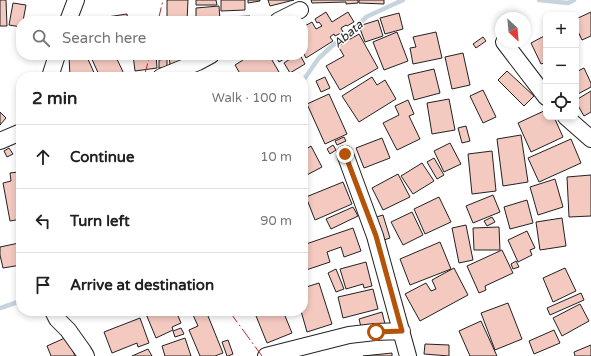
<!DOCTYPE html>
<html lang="en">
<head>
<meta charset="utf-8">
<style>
  body { margin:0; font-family:"Varela Round",sans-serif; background:#f2f2f2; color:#202124 }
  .controls { position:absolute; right:12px; top:12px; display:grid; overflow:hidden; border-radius:8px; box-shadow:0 2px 6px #0003 }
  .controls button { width:36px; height:36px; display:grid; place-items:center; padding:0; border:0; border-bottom:1px solid #e0e0e0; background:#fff; color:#202124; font:20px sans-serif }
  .compass { position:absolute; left:495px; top:12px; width:36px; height:36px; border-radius:50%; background:#fff; box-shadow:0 2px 6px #0003; rotate:154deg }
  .stop { position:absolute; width:12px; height:12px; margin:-9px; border:3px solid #b45309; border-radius:50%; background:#fff }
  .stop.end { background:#b45309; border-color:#fff; box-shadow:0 1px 4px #0008 }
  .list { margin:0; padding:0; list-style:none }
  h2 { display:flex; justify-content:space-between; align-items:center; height:52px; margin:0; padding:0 16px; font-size:17px }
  h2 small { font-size:13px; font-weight:400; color:#757577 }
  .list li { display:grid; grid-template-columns:26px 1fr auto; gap:12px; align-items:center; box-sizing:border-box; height:64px; padding:0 16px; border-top:1px solid #e0e0e0 }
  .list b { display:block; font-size:15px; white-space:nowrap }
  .list em { font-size:13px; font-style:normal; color:#757577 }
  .icon { flex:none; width:22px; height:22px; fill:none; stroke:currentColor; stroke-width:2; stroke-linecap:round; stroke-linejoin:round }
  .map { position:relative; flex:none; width:591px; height:356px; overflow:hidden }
  .search { position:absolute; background:#fff; box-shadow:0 2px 6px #0003; left:16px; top:16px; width:292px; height:44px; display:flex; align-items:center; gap:10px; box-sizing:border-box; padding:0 14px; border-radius:16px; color:#757577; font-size:15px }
  .panel { position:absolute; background:#fff; box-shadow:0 2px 6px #0003; left:16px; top:72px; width:292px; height:244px; border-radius:16px }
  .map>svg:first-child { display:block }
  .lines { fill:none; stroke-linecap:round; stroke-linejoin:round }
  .stream { stroke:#c7d3dd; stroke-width:4.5 }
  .building { fill:#f3c9c0; stroke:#222 }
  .minor-casing { stroke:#222; stroke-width:18 }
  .minor { stroke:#fff; stroke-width:16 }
  .power { stroke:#c62828; stroke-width:1; stroke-dasharray:14 3 2 3; stroke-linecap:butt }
  .route { stroke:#b45309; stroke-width:5 }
  .labels { text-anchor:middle; stroke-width:3; stroke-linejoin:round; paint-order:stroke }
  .water-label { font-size:12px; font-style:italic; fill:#222; stroke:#fff }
</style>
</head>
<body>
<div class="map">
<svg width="591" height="356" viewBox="0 0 591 356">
  <rect width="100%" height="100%" fill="#fff"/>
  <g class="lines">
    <path class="stream" d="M539 0 568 3 574 0
      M303 81 318 59 333 45 350 34 366 17 403 0
      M0 308 21 301"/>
  </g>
  <path class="building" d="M0 0H6L7 26H0Z
    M167 0H188L187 21H167Z
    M196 0H216L217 5H196Z
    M221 0H245V10L221 11Z
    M248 0H260V1L248 3Z
    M268 0H294L270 6Z
    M311 0H358V3L346 4V2L312 3Z
    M359 0H384V4L359 3Z
    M13 3 26 5 23 21H21V27L9 25Z
    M219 6 220 21H196V8Z
    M326 12 332 22 348 12 354 22 347 26 346 25 341 28 343 32 335 36 334 34 330 37 333 41 306 58 303 52V27L312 22 316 29 322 26 319 22 317 23 315 19Z
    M591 12V36L582 40 576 27V19Z
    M399 13 403 29 385 34 380 18Z
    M127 14 128 21H87V20Z
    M250 16V21H226V17Z
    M378 20 383 36 365 42 359 26Z
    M397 32 408 61 384 70 373 42Z
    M436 32 442 58 413 64 410 48 416 47 413 37Z
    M359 34 378 68 340 90 326 66 344 56 338 46Z
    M546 35V62L541 64 531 43Z
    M483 37 486 41 476 48 473 44Z
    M463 53 470 85 452 89 445 57Z
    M69 55H81L83 59 87 57 96 77H70Z
    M90 55H115L125 76 122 77H100Z
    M133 55H156L157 68 135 71Z
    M169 55H190L192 61 170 65Z
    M247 55H269L279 72 270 77H242L235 65 243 60 241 58Z
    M275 55H291L279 62Z
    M296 55H300L305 64 290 73 284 63Z
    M167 59V67L159 68V60Z
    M584 68 591 83V87L576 95V72Z
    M434 69 440 93 414 100 408 75Z
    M507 71 534 96 524 106 498 80Z
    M325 77 330 88 321 92 316 81Z
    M372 77 377 85 385 80 396 99 359 122 342 96Z
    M483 90 496 117 483 123 470 96Z
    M591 91V112L584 116 576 102V100Z
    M329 94 347 134 325 144 307 104Z
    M449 99 455 130 432 134 427 103Z
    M408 100 414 114 409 116 420 139 397 150 383 123 399 115 395 106Z
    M546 110V117H554L563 137 531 152 518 123Z
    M0 112 6 118 0 125Z
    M466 126 470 141 462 143 458 128Z
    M521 135 528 182 503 186 497 139Z
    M344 137 346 141 337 145 335 141Z
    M382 138 390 158 364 168 356 148Z
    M571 139 581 163 539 182 528 158Z
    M450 143 461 164 444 172 434 151Z
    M333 145 336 150 330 154 327 149Z
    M311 146 322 167 303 177V151Z
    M9 148 13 154 7 157 4 151Z
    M492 151 496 191 472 194 468 154Z
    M434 158 444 175 437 179 427 162Z
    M422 163 434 181 413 194 401 176Z
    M18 172 20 182 21 181V219L10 221 3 183 11 181 10 173Z
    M398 174 410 197 383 210 372 188Z
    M591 175V216L569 217 567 177Z
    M555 179 563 207 538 215 530 187Z
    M343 182 352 204 315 220 306 197Z
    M493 195 500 212 473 223 466 206Z
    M439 197 451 222 425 234 414 209Z
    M527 200 533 223 510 229 504 207Z
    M353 207 358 216 331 229 326 219Z
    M412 212 423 235 403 245 391 222Z
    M383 215 390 238 381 241 373 218Z
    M492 217 495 222 487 226 484 221Z
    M562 218 566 246 540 250 536 222Z
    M466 225 473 260 459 263 452 228Z
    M499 227 500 250H474L473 228Z
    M353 228 361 251 344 257 341 247 327 252 330 262 306 270 303 262V245Z
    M527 231 535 248 530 250 532 255 518 262 508 240Z
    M440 242 451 269 410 285 400 259Z
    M19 243 21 255V265L3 268 0 255V247Z
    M502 250 513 273 485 286 486 290 479 293 467 266Z
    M516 261 519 267 513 269 511 264Z
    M366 262 372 286 364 288 363 284 346 289 340 269Z
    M454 268 468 295 420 321 405 294 426 283 431 291 436 289 432 280Z
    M565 268 576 291 553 302 543 278Z
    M336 269 344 289 336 292 328 273Z
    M319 283 332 324 307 332 301 311H303V288Z
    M373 289 378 309 343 318 338 297Z
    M581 293 584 300 550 315 547 308Z
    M508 303 522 339 495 350 481 313Z
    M580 304 589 321 562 336 553 318Z
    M87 311H101L88 315Z
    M153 311H176L181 323 172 327 173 330 156 338 146 314Z
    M204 311H206L223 353 215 356H200L189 330 198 326 193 315Z
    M254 311H283L292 333 267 343Z
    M382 312 385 324 362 331 359 319Z
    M140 318 149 343 138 347 137 343 112 353 104 332Z
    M481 321 497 356H470L459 331Z
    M181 328 184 334 175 337 173 331Z
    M554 330 560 343 534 354 529 341Z
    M67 337 75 356H51L47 346Z
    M185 338 191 356H165L162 346Z
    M228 340 233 354 228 356H227L222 342Z
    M425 344 449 345V356L424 354Z
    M591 345V356H575L574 352Z
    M148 349 152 356H132Z
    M392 353V356H363Z"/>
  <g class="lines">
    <g class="minor-casing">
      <path id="minor" d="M68 21 76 0
        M278 21 300 10
        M504 42 546 97
        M50 77 57 55
        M161 77 198 62 211 55
        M566 117 591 139
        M0 141 21 132
        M345 154 375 236 408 356
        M53 311 57 319 68 330 83 351 86 356
        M266 356 349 335 375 332 402 331"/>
    </g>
    <use href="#minor" class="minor"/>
    <path class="power" d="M158 21 163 0
      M144 77 150 55
      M229 311 262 356"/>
  </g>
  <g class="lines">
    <path class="route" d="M345 154 376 236 402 331 376 332"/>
  </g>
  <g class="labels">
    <g class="water-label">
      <text transform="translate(348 34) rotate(-41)" y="4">Abata</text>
    </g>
  </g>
</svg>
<div class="controls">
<button>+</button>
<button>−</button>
<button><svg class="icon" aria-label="locate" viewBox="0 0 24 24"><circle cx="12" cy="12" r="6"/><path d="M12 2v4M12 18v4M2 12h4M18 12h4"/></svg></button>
</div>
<svg class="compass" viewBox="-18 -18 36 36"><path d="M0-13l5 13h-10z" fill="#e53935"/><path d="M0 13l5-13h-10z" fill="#757577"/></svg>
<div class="stop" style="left:376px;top:332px"></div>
<div class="stop end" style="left:345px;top:154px"></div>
<div class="search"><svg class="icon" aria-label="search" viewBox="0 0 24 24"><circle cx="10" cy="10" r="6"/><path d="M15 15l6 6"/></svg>Search here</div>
<section class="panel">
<h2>2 min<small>Walk · 100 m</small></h2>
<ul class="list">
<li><svg class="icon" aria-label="ahead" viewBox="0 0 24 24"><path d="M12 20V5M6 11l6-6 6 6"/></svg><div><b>Continue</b></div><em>10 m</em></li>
<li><svg class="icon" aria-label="left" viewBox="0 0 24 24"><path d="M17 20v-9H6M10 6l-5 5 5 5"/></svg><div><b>Turn left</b></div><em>90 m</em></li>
<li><svg class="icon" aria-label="arrive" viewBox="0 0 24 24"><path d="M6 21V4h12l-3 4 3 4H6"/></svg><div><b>Arrive at destination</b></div></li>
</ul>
</section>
</div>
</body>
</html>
